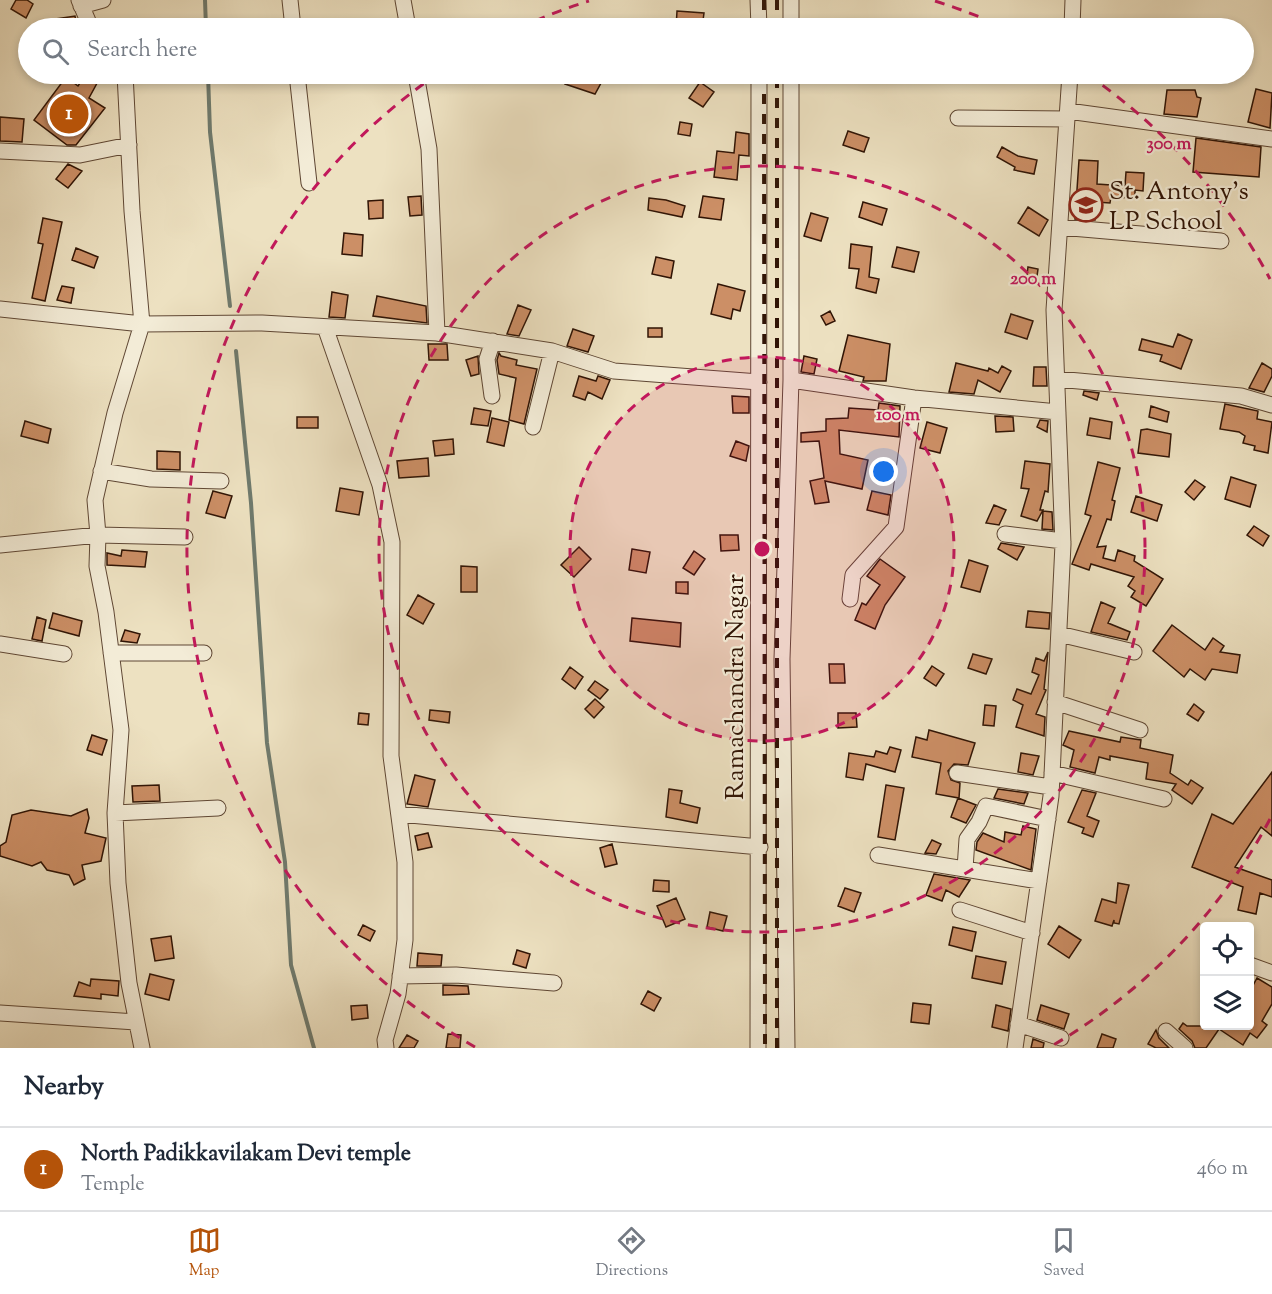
<!DOCTYPE html>
<html lang="en">
<head>
<meta charset="utf-8">
<style>
  body { margin:0; font-family:"Sorts Mill Goudy",serif; background:#f6f6f7; color:#1f2937 }
  .controls { position:absolute; right:18px; bottom:18px; display:grid; overflow:hidden; border-radius:6px; box-shadow:0 3px 9px #0003 }
  .controls button { width:54px; height:54px; display:grid; place-items:center; padding:0; border:0; border-bottom:2px solid #e0e1e3; background:#fff; color:#1f2937; font:30px sans-serif }
  .you { position:absolute; left:884px; top:472px; width:21px; height:21px; margin:-15px; border:4px solid #fff; border-radius:50%; background:#1a73e8; box-shadow:0 0 0 9px #1a73e833 }
  .badge { display:grid; place-items:center; width:39px; height:39px; border-radius:50%; background:#b45309; color:#fff; font-size:20px; font-weight:700 }
  .pin { position:absolute; translate:-50% -50%; border:3px solid #fff; box-shadow:0 2px 6px #0006 }
  .list { margin:0; padding:0; list-style:none }
  h2 { display:flex; justify-content:space-between; align-items:center; height:78px; margin:0; padding:0 24px; font-size:26px }
  h2 small { font-size:20px; font-weight:400; color:#747a83 }
  .list li { display:grid; grid-template-columns:39px 1fr auto; gap:18px; align-items:center; box-sizing:border-box; height:84px; padding:0 24px; border-top:2px solid #e0e1e3 }
  .list b { display:block; font-size:22px; white-space:nowrap }
  .list p { margin:0; font-size:20px; white-space:nowrap; color:#747a83 }
  .list em { font-size:20px; font-style:normal; color:#747a83 }
  .icon { flex:none; width:33px; height:33px; fill:none; stroke:currentColor; stroke-width:2; stroke-linecap:round; stroke-linejoin:round }
  .map { position:relative; flex:none; width:1272px; height:1048px; overflow:hidden }
  .search { position:absolute; background:#fff; box-shadow:0 3px 9px #0003; left:18px; right:18px; top:18px; height:66px; display:flex; align-items:center; gap:15px; box-sizing:border-box; padding:0 21px; border-radius:33px; color:#747a83; font-size:22px }
  .sheet { height:162px; background:#fff }
  nav { display:flex; justify-content:space-around; align-items:center; box-sizing:border-box; height:84px; border-top:2px solid #e0e1e3; background:#fff; font-size:16px; color:#747a83 }
  nav a { display:grid; justify-items:center; gap:3px }
  nav .on { color:#b45309 }
  .map>svg:first-child { display:block }
  .lines { fill:none; stroke-linecap:round; stroke-linejoin:round }
  .stream { stroke:#6f7a6d; stroke-width:4 }
  .building { fill:#cc8f66; stroke:#301405; stroke-width:1.5 }
  .minor-casing { stroke:#5f4734; stroke-width:17 }
  .minor { stroke:#f3ecd7; stroke-width:15 }
  .rail { stroke:#301405; stroke-width:4; stroke-dasharray:10 10; stroke-linecap:butt }
  .ring { fill:none; stroke:#c2185b; stroke-width:3; stroke-dasharray:10 8 }
  .labels { text-anchor:middle; stroke-width:4.5; stroke-linejoin:round; paint-order:stroke }
  .poi-label { font-size:26px; fill:#301405; stroke:#f3ecd7; text-anchor:start }
  .street-label { font-size:26px; fill:#301405; stroke:#f3ecd7 }
  .centre { fill:#c2185b; stroke:#f3ecd7; stroke-width:3 }
  .ring-label { font-size:18px; text-anchor:middle; font-weight:bold; fill:#c2185b; stroke:#f3ecd7; stroke-width:4.5; stroke-linejoin:round; paint-order:stroke }
</style>
</head>
<body>
<div class="map">
<svg width="1272" height="1048" viewBox="0 0 1272 1048">
  <rect width="100%" height="100%" fill="#ede1c1"/>
  <filter id="stains"><feTurbulence type="fractalNoise" baseFrequency=".00333" numOctaves="4"/><feColorMatrix values="0 0 0 0 .2 0 0 0 0 .09 0 0 0 0 .02 0 0 0 .5 -.17"/></filter>
  <radialGradient id="worn" r=".72"><stop offset=".6" stop-color="#630" stop-opacity="0"/><stop offset="1" stop-color="#630" stop-opacity=".3"/></radialGradient>
  <g class="lines">
    <path class="stream" d="M205 0 206 28
      M208 74 210 132 230 306
      M236 351 251 503 267 743 285 862 291 965 314 1048"/>
  </g>
  <path class="building" d="M16 0H27L33 4 26 18 11 9Z
    M677 11 704 13 702 28H676Z
    M75 16 77 28H57L56 19Z
    M86 74H102L89 98 105 108 76 145H67L34 120 66 77 78 86Z
    M570 74H581L601 83 595 94 565 84Z
    M700 82 714 92 703 107 689 98Z
    M1256 89 1272 93 1270 128 1248 122Z
    M1167 90H1195L1197 97 1201 98 1197 117 1164 114Z
    M0 117 24 119 22 142 0 141Z
    M680 122 692 124 690 136 678 134Z
    M848 131 869 138 864 152 843 145Z
    M736 132 749 134V156L739 155 737 180 714 177 717 151 734 153Z
    M1196 138 1261 147 1259 177 1193 172Z
    M1002 147 1018 156 1037 160 1034 174 1014 170 1015 167 997 157Z
    M1079 160 1098 161 1097 184 1125 186 1126 172 1144 173 1143 191 1135 190V198L1111 197 1110 203 1096 202 1095 220 1075 219Z
    M68 164 82 171 68 188 56 179Z
    M421 196 422 215 410 216 408 197Z
    M703 196 724 199 721 220 699 217Z
    M649 198 666 200 685 206 682 217 648 210Z
    M383 200V218L369 219 368 201Z
    M863 202 887 209 882 225 859 217Z
    M1028 207 1048 220 1039 236 1018 223Z
    M811 213 828 218 821 241 804 236Z
    M43 218 62 222 45 301 32 298 43 244 38 243Z
    M344 233 363 235 362 256 342 254Z
    M851 244 872 247 869 277 879 279 876 293 856 288 859 269 849 268Z
    M897 247 919 252 914 272 892 267Z
    M76 248 98 257 94 268 72 260Z
    M656 257 674 261 671 278 652 274Z
    M1028 267 1038 269 1036 283 1026 282Z
    M718 284 745 291 740 311 733 309 731 319 711 314Z
    M62 286 74 288 71 303 57 300Z
    M332 292 348 295 345 318 329 317Z
    M377 296 426 306 427 323 373 316Z
    M518 305 531 310 519 336 507 334Z
    M830 311 835 321 826 325 821 316Z
    M1011 314 1033 321 1027 339 1005 332Z
    M648 328H662V337H648Z
    M573 329 594 336 588 352 567 346Z
    M1178 334 1192 340 1181 369 1160 361 1162 355 1139 350 1142 339 1173 347Z
    M848 335 890 344 886 381H863L864 377 839 371Z
    M428 344H447L448 360H429Z
    M499 353 501 356 517 360 516 365 537 369 524 424 509 420 516 378 499 374 497 360Z
    M478 356 479 374 471 376 466 360Z
    M804 356 817 359 814 374 801 372Z
    M956 363 988 371 989 368 998 373 1002 366 1011 371 1000 392 978 380 974 394 949 392Z
    M1262 363 1272 369V376L1264 392 1249 388Z
    M1034 367H1046L1047 386H1033Z
    M579 376 596 381 598 376 610 380 602 399 588 392 585 400 573 396Z
    M1084 391 1099 393 1097 400 1083 395Z
    M732 396 749 397V413H733Z
    M879 403 900 406 899 437 839 430 840 454 868 460 862 489 825 481 829 502 815 504 810 481 824 478 819 441 801 442V433L826 431V419L848 418 849 408 878 410Z
    M1225 404 1258 411 1257 419 1272 422 1268 453 1254 450 1255 446 1243 443 1245 436 1239 432 1220 429Z
    M1151 406 1169 412 1167 422 1149 417Z
    M474 408 491 411 488 426 471 424Z
    M995 416 1013 417 1014 431 996 432Z
    M297 417H318V428H297Z
    M492 418 509 422 504 446 487 442Z
    M1090 418 1112 422 1110 439 1087 435Z
    M1040 420 1048 421 1047 432 1037 427Z
    M25 421 51 429 48 443 21 436Z
    M927 422 947 428 940 453 920 448Z
    M1147 429 1171 434 1169 457 1138 453 1141 430Z
    M453 439 454 454 435 456 433 441Z
    M736 441 749 446 746 461 730 456Z
    M157 451 180 452V470L157 469Z
    M428 458 429 476 399 478 397 461Z
    M1025 461 1050 464 1048 492 1045 491 1040 510H1043L1037 521 1021 516 1029 489 1021 488Z
    M1098 462 1120 468 1112 500 1115 501 1111 520 1107 519 1097 547 1106 546 1103 558 1115 561 1118 550 1135 556 1134 561 1163 579 1146 606 1131 597 1135 591 1128 586 1134 577 1091 564 1089 570 1072 564 1091 516 1085 514Z
    M1231 477 1256 485 1250 507 1225 499Z
    M1195 480 1205 487 1194 500 1185 492Z
    M340 488 363 492 359 515 336 511Z
    M213 491 232 496 225 518 206 513Z
    M872 491 891 495 888 515 867 510Z
    M1136 496 1162 505 1157 521 1131 512Z
    M994 505 1006 510 999 525 986 523Z
    M1043 511 1052 512 1053 530 1042 529Z
    M1254 526 1269 536 1263 546 1247 535Z
    M720 535H738L739 550 721 551Z
    M1001 543 1024 547 1017 560 998 549Z
    M579 547 591 559 574 577 561 565Z
    M632 549 650 552 646 573 629 570Z
    M122 550 147 552 145 567 107 565V553L121 556Z
    M694 551 705 559 694 575 683 568Z
    M880 559 905 577 885 605 875 629 855 620 862 603 866 605 880 585 867 576Z
    M969 560 988 566 980 592 961 587Z
    M461 566 477 567V592H461Z
    M676 582H688V594L676 593Z
    M418 595 434 604 423 624 407 615Z
    M1101 602 1115 608 1108 623 1130 632 1127 640 1091 632Z
    M1028 611 1050 613 1049 629 1026 627Z
    M53 613 82 621 79 636 49 628Z
    M37 617 46 620 42 641 32 639Z
    M632 618 681 623 680 647 630 641Z
    M1172 625 1205 650 1213 638 1224 646 1220 652 1240 655 1237 673 1212 669 1205 680 1190 669 1184 677 1153 651Z
    M125 630 140 634 137 643 121 641Z
    M1048 652 1044 689 1046 690 1036 714 1045 717 1044 736 1016 727 1023 705 1013 700 1017 689 1031 694 1039 675 1032 672 1036 658 1044 661Z
    M973 654 992 659 986 674 968 668Z
    M829 664H844L845 683H830Z
    M932 666 944 674 936 686 924 678Z
    M570 667 583 677 575 689 562 679Z
    M595 681 608 690 600 699 588 690Z
    M595 699 604 707 594 718 585 709Z
    M1194 704 1204 712 1198 721 1187 714Z
    M985 705 996 706 994 726 983 725Z
    M430 710 450 712 449 723 429 720Z
    M359 713 369 714 368 725 358 724Z
    M838 713H856L857 727 838 728Z
    M929 730 975 743 968 765 954 764 948 771 951 780 960 783 959 798 936 794 941 763 912 757 916 737 927 740Z
    M1069 731 1120 742 1121 737 1141 740 1140 748 1173 755 1170 773 1188 785 1191 780 1203 788 1192 804 1172 790 1176 784 1146 779 1148 763 1110 756V760L1099 757 1095 773 1070 767 1074 750 1063 745Z
    M92 735 107 740 102 755 87 750Z
    M890 747 901 750 895 772 866 764 863 780 846 777 849 753 874 757 876 751 887 754Z
    M1021 753 1039 756 1033 775 1018 772Z
    M1272 772V836L1261 827 1235 867 1272 880V897L1260 893 1256 914 1238 910 1243 887 1192 867 1212 814 1233 824Z
    M415 775 435 780 428 807 407 804Z
    M159 785 160 801 133 802 132 786Z
    M886 785 904 788 895 840 878 837Z
    M669 789 682 791 680 803 700 808 697 823 666 817Z
    M998 789 1028 793 1024 804 994 798Z
    M1082 790 1096 793 1087 816 1099 821 1093 837 1082 833 1084 828 1068 822Z
    M958 798 976 805 966 823 951 817Z
    M87 809 89 818 85 833 106 838 101 861 82 865 85 879 74 885 69 875 47 870 41 862 32 866 0 856V846L6 842 12 815 31 810 71 816Z
    M1023 826 1036 829 1031 870 976 850 977 842 983 833 1004 842 1005 832 1021 835Z
    M428 833 432 847 418 850 415 836Z
    M932 840 941 844 936 854 925 853Z
    M612 844 617 864 605 867 600 848Z
    M934 874 970 880 959 897 946 890 942 901 926 895Z
    M654 880 669 881V892L653 891Z
    M1118 883 1129 885 1119 924 1114 923V920L1112 926 1095 921 1102 899 1116 903Z
    M845 888 861 893 854 912 838 906Z
    M676 898 685 919 666 927 657 906Z
    M710 912 727 916 723 931 707 927Z
    M363 925 375 931 370 941 358 935Z
    M1059 926 1081 940 1069 958 1048 944Z
    M953 927 976 932 972 951 949 945Z
    M171 936 174 958 155 961 151 939Z
    M517 950 530 954 526 968 513 964Z
    M418 953 442 955 441 966H417Z
    M976 956 1006 962 1002 984 972 978Z
    M150 974 174 980 169 1000 145 994Z
    M1257 978 1272 987V1004L1262 1021 1267 1025 1257 1038 1250 1033 1243 1045 1219 1029 1206 1048H1195L1192 1041 1179 1029 1183 1023 1187 1026H1250V991Z
    M91 979 119 981 118 996 101 994V999L74 996 79 982 90 986Z
    M443 985 468 986 469 994 443 995Z
    M648 991 661 998 654 1011 641 1004Z
    M913 1003 931 1005 929 1024 911 1022Z
    M367 1005 368 1018 352 1020 351 1006Z
    M996 1005 1011 1009 1008 1031 992 1027Z
    M1041 1005 1069 1014 1064 1029 1037 1020Z
    M1156 1030 1159 1038 1169 1048H1156L1148 1044Z
    M448 1034 461 1035 460 1048H446Z
    M1102 1034 1116 1039 1113 1048H1097Z
    M407 1035 418 1041 414 1048H399Z
    M1033 1039 1044 1043 1043 1048H1031Z"/>
  <g class="lines">
    <g class="minor-casing">
      <path id="minor" d="M79 0 91 28
        M290 0 293 28
        M403 0 408 28
        M758 0 759 28
        M81 6 103 0
        M791 28V0
        M1072 28 1073 0
        M125 74 132 211 142 324 115 413 95 500 98 535 97 566 106 612 121 730 115 813 118 883 129 983 142 1048
        M297 74 309 183
        M416 74 429 149 437 333
        M791 74V380L914 398 1058 412
        M1068 111 1272 139
        M958 118 1067 119
        M0 151 80 155 129 145
        M1060 227 1221 241
        M0 309 142 324 262 323 437 333 552 351 614 371 759 382
        M325 327 380 485 392 542 391 756 405 862V940L398 994 385 1040 386 1048
        M1057 379 1241 396 1272 405
        M492 396 487 359 493 341
        M533 427 552 351
        M101 471 151 479 221 481
        M1005 534 1063 541
        M0 545 98 535 185 537
        M850 599 853 575 896 527 914 398
        M1059 634 1134 652
        M0 644 64 654
        M111 653H204
        M1055 702 1140 730
        M957 773 1051 787
        M1052 773 1164 799
        M115 813 218 808
        M399 814 760 847
        M878 855 1039 881
        M965 869 967 839 979 822 986 806 1048 819
        M960 910 1032 933
        M1250 965 1272 973
        M400 976 456 975 554 983
        M0 1013 136 1022
        M1018 1024 1061 1038
        M1166 1031 1185 1048
        M758 1048 759 74
        M787 1048 782 659 791 380
        M1015 1048 1051 796 1063 544 1054 310 1070 74"/>
    </g>
    <use href="#minor" class="minor"/>
    <path class="rail" d="M764 0V28
      M777 0V28
      M764 74 765 1048
      M777 1048V74"/>
  </g>
  <circle cx="762" cy="549" r="192" fill="#c2185b" fill-opacity=".12"/>
  <g class="ring">
    <circle cx="762" cy="549" r="192"/>
    <circle cx="762" cy="549" r="383"/>
    <path d="M1270 819A575 575 0 0 1 1050 1047M475 1047A575 575 0 0 1 436 75M519 28A575 575 0 0 1 589 1M935 1A575 575 0 0 1 1005 28M1088 75A575 575 0 0 1 1270 279"/>
  </g>
  <defs>
    <g id="school-ring" transform="scale(1.725)"><circle r="9.5" fill="#f3ecd7" stroke="#8f2418" stroke-width="1.5"/><path d="M0-5L7-2L0 1L-7-2ZM-4 1L0 2.5L4 1V4Q0 6-4 4Z" fill="#8f2418"/></g>
  </defs>
  <g fill-rule="evenodd">
    <use href="#school-ring" x="1086" y="205"/>
  </g>
  <g class="labels">
    <g class="poi-label">
      <text x="1109" y="199">St. Antony's<tspan x="1109" dy="30">LP School</tspan></text>
    </g>
    <g class="street-label">
      <text transform="translate(734 687) rotate(-90)" y="9">Ramachandra Nagar</text>
    </g>
  </g>
  <circle cx="762" cy="549" r="9" class="centre"/>
  <g class="ring-label">
    <text x="1169" y="149">300 m</text>
    <text x="1033" y="284">200 m</text>
    <text x="898" y="420">100 m</text>
  </g>
  <rect width="100%" height="100%" filter="url(#stains)"/>
  <rect width="100%" height="100%" fill="url(#worn)"/>
</svg>
<div class="controls">
<button><svg class="icon" aria-label="locate" viewBox="0 0 24 24"><circle cx="12" cy="12" r="6"/><path d="M12 2v4M12 18v4M2 12h4M18 12h4"/></svg></button>
<button><svg class="icon" aria-label="layers" viewBox="0 0 24 24"><path d="M12 4l9 5-9 5-9-5zM3 14l9 5 9-5"/></svg></button>
</div>
<div class="you"></div>
<div class="pin badge" style="left:69px;top:114px">1</div>
<div class="search"><svg class="icon" aria-label="search" viewBox="0 0 24 24"><circle cx="10" cy="10" r="6"/><path d="M15 15l6 6"/></svg>Search here</div>
</div>
<section class="sheet">
<h2>Nearby<small></small></h2>
<ul class="list">
<li><span class="badge">1</span><div><b>North Padikkavilakam Devi temple</b><p>Temple</p></div><em>460 m</em></li>
</ul>
</section>
<nav>
<a class="on"><svg class="icon" aria-label="map" viewBox="0 0 24 24"><path d="M3 6l6-2 6 2 6-2v14l-6 2-6-2-6 2zM9 4v14M15 6v14"/></svg>Map</a>
<a><svg class="icon" aria-label="directions" viewBox="0 0 24 24"><path d="M12 3l9 9-9 9-9-9zM9 14v-3h6M13 9l2 2-2 2"/></svg>Directions</a>
<a><svg class="icon" aria-label="saved" viewBox="0 0 24 24"><path d="M7 4h10v16l-5-4-5 4z"/></svg>Saved</a>
</nav>
</body>
</html>
